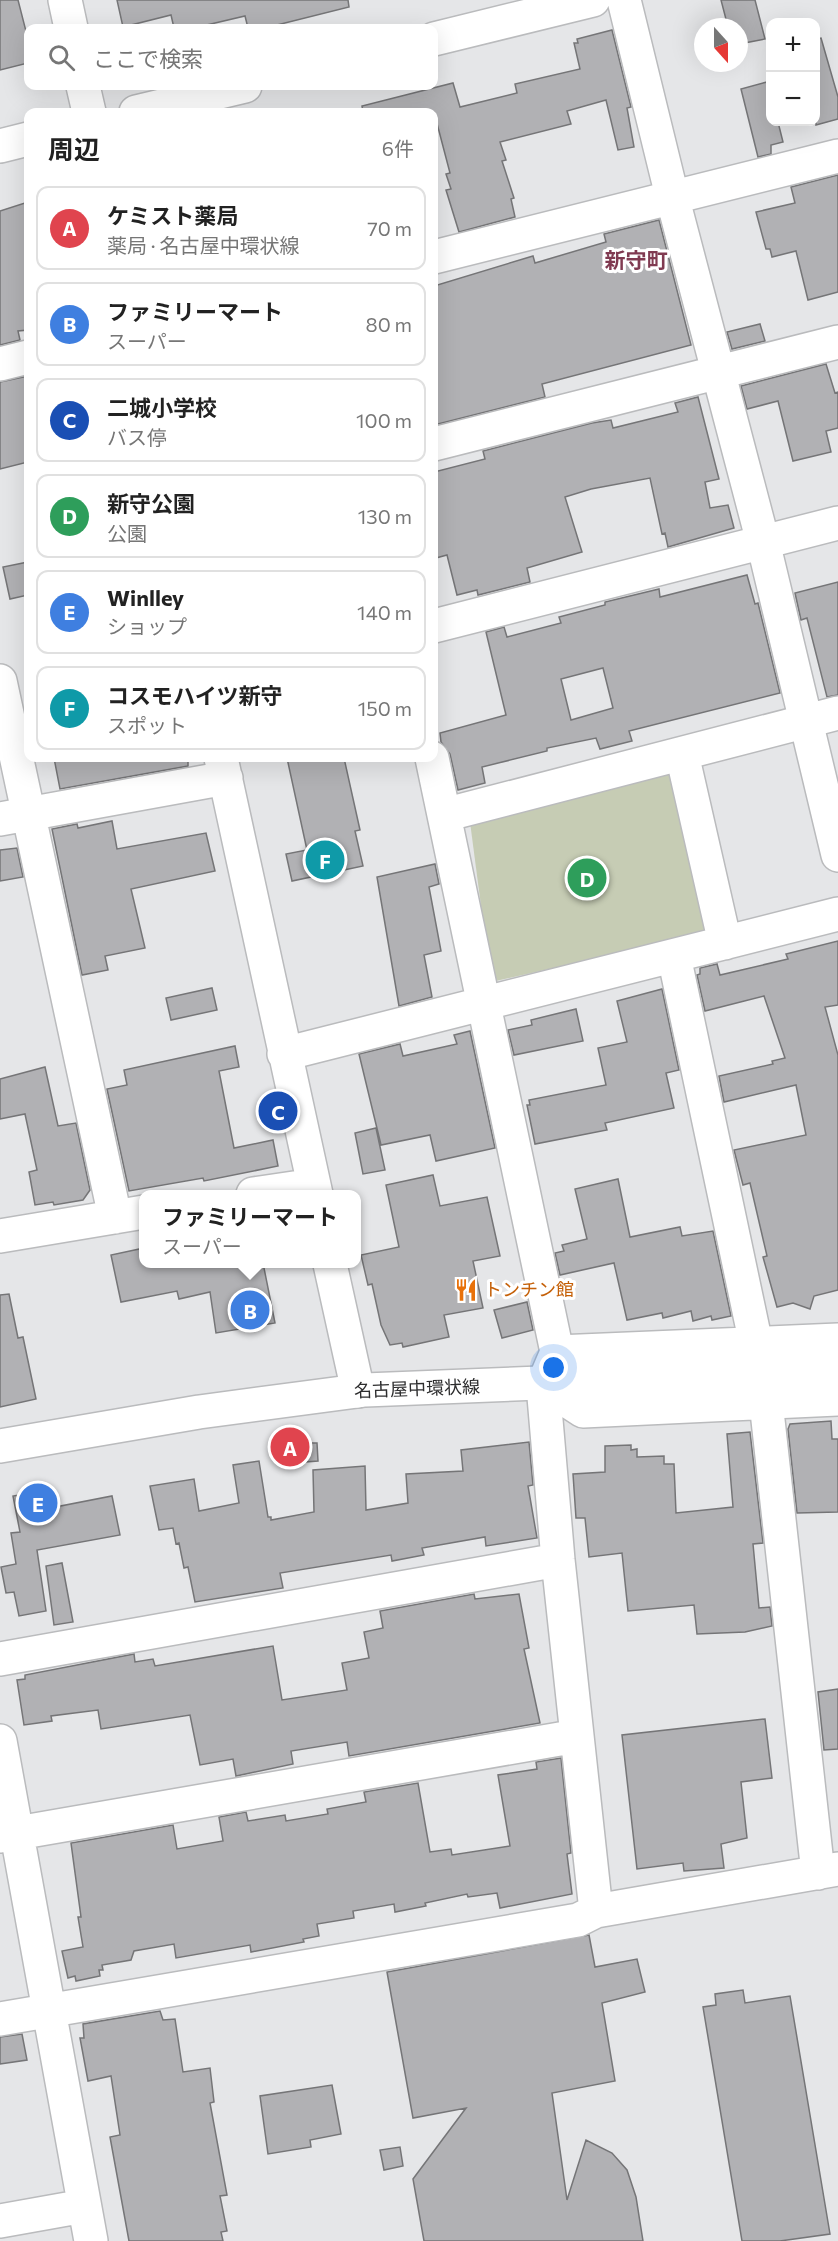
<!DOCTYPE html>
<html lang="ja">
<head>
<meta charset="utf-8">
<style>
  body { margin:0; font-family:Commissioner,"Noto Sans JP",sans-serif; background:#f2f2f2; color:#222 }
  .controls { position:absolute; right:18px; top:18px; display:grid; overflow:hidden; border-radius:12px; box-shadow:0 6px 24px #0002 }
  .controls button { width:54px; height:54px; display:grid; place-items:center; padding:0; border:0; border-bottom:2px solid #e0e0e0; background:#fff; color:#222; font:30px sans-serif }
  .compass { position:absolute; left:694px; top:18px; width:54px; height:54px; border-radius:50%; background:#fff; box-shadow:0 6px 24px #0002; rotate:159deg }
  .you { position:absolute; left:554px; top:1368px; width:21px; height:21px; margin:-15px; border:4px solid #fff; border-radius:50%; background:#1a73e8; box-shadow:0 0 0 9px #1a73e833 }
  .badge { display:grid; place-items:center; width:39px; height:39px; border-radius:50%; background:#c0356c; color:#fff; font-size:20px; font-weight:700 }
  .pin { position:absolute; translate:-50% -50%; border:3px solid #fff; box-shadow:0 2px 6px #0006 }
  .popup { position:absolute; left:139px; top:1190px; width:222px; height:78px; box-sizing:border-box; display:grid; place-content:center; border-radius:12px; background:#fff; filter:drop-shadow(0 2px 4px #0005); font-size:20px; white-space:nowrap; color:#767676 }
  .popup b { font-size:22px; color:#222 }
  .popup::after { content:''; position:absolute; left:50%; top:100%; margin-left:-12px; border:12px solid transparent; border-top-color:#fff }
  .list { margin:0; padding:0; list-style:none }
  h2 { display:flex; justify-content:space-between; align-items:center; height:78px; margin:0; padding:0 24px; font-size:26px }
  h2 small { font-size:20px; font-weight:400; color:#767676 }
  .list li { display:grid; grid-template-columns:39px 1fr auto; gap:18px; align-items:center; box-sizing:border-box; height:84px; margin:0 12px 12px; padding:0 12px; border:2px solid #e0e0e0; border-radius:12px }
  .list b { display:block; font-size:22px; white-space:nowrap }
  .list p { margin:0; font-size:20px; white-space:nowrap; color:#767676 }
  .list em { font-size:20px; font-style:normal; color:#767676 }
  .icon { flex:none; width:33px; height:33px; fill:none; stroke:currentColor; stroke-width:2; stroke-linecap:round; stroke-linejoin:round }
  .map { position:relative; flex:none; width:838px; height:2241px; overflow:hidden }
  .search { position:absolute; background:#fff; box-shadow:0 6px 24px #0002; left:24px; top:24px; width:414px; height:66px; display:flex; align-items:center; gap:15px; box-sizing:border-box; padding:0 21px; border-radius:12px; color:#767676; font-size:22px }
  .panel { position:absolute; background:#fff; box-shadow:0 6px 24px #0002; left:24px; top:108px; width:414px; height:654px; border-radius:12px }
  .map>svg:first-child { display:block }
  .green { fill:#c6ccb4 }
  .building { fill:#b1b1b4; stroke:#757577; stroke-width:1.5; fill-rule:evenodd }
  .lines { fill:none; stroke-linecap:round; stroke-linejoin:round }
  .minor-casing { stroke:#babbbd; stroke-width:36 }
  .major-casing { stroke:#babbbd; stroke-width:36 }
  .minor { stroke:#fff; stroke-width:33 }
  .major { stroke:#fff; stroke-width:33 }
  .labels { text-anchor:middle; stroke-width:6; stroke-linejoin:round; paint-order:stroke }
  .food-label { font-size:18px; fill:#c56008; stroke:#fff; text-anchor:start }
  .street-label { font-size:18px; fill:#2d2d2e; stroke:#fff }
  .quarter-label { font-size:21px; font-weight:bold; fill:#803a51; stroke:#fff }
</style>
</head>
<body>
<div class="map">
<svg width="838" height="2241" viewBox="0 0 838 2241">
  <rect width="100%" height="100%" fill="#e5e6e8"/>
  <path class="green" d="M674 765 706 934 491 982 470 822Z"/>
  <path class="building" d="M0 0H18L28 39V63L0 70Z
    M117 0H348L349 7 265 28H248L245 16 194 28H174L171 15 123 27Z
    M721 0H755L765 39 739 44V27H728Z
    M612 30 631 107 627 108 634 147 618 150 606 100 567 111 571 124 500 142 506 160 502 161 514 198 511 199 515 217 459 232 446 190 451 189 446 174 450 173 434 112H363L362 106 453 83 460 107 517 93 515 84 580 69 574 43H578L577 39Z
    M821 38 838 97V119L816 125V39Z
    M767 82 771 94V122H778L783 142 771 145V154L758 157 741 89Z
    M838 175V292L808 300 796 251 772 257 770 249H766L756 212 795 203 791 187Z
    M28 202V330L18 331 20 340 0 345V211Z
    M659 220 691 345 542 384 545 397 434 425V286L533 256 535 263 606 242 604 234Z
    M760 324 765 341 732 349 727 332Z
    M826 364 835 393 838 392V428L826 431 831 452 793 461 778 401 747 409 741 386Z
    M28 376V462L0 469V382Z
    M698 397 719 479 705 482 710 508 728 505 734 528 668 547 665 533 662 534 650 478 591 489 565 497 582 552 527 568 530 582 478 595 477 590 457 595 447 555 436 558 434 546V472L485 459 483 451 592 423 611 420 613 428 678 412 675 403Z
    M28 562V595L10 599 3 567Z
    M747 575 755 604 758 603 780 693 629 731 632 741 600 749 596 738 547 748V751L482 767 485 783 458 790 450 754 441 742 440 733 506 715 486 632 504 627 507 637 561 623 559 617 605 605V602L659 589 660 597ZM603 668 613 708 571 720 561 679Z
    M838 582V695L827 697 807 618 801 620 795 593Z
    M54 758H188V766L60 789Z
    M287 758H344L360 830 355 831 363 866 292 881 286 854 307 850Z
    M112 821 117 849 206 833 215 871 131 889 145 948 105 956 108 970 82 975 52 829 77 824 78 828Z
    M17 848 23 877 0 881V850Z
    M435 864 439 884 429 887 441 951 424 955 432 997 399 1006 377 877Z
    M838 941V1005L825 1007 838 1055V1290L814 1296 810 1309 793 1303 777 1307 763 1257 767 1256 750 1183 743 1185 734 1150 806 1135 796 1085 724 1102 719 1076 773 1064 772 1061 785 1058 764 996 705 1011 697 975 700 974V968L717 964 720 975 788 959 786 954Z
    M212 988 217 1010 171 1020 166 998Z
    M662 989 679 1070 666 1073 674 1108 605 1123 607 1130 535 1144 527 1105H530L529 1100 606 1085 598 1048 627 1042 617 1001Z
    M576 1009 583 1041 514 1055 508 1030 532 1025 531 1020Z
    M470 1031 495 1148 436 1161 430 1135 381 1145 359 1054 400 1044 403 1056 457 1044 454 1035Z
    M235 1046 239 1067 219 1071 234 1148 273 1140 278 1166 204 1181 203 1178 129 1191 107 1089 127 1085 124 1070Z
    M45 1067 58 1126 76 1123 90 1190 83 1200 54 1205 53 1202 35 1205 29 1172 37 1170 25 1114 0 1119V1079Z
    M376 1128 385 1170 363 1174 355 1133Z
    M433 1175 440 1206 487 1197 500 1256 473 1261 483 1308 444 1315 449 1337 403 1347 402 1343 390 1345 381 1325 372 1284 368 1285 361 1255 399 1247 386 1185Z
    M618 1179 630 1237 680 1227 682 1236 713 1231 731 1316 712 1320 711 1316 693 1321 691 1311 663 1318 662 1313 627 1320 614 1263 560 1275 555 1253 564 1251 562 1245 587 1239 575 1189Z
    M144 1248V1263H263L275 1323 216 1333 210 1292 179 1299 177 1291 121 1302 111 1255Z
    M9 1294 18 1338 23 1337 36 1399 0 1407V1295Z
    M527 1302 533 1330 502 1338 494 1310Z
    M831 1421 832 1439H838V1512L797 1513 788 1429 790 1424Z
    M303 1432V1443H317L318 1461 278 1464V1433Z
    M750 1432 763 1543 753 1544 759 1608 770 1607 772 1626 745 1632 697 1634 694 1605 628 1611 622 1553 589 1557 585 1518H576L573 1474 605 1472V1446L631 1445V1450L637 1449V1457L664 1456V1464H674L676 1513 733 1507 727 1434Z
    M529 1442 533 1485 528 1486 537 1538 486 1546 485 1537 422 1548 424 1555 392 1561 391 1555 280 1573 283 1588 195 1602 188 1567 184 1568 179 1543 176 1544 173 1528 159 1530 150 1486 194 1479 199 1511 239 1503 233 1465 259 1461 268 1517H271V1520L314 1512 313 1470 365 1466 366 1510 408 1503 406 1474 463 1471 461 1450Z
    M47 1490 50 1508 112 1496 120 1535 37 1550 46 1611 19 1616 14 1592 6 1593 1 1567 16 1564 11 1533 20 1532 13 1496Z
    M62 1563 73 1622 54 1625 46 1566Z
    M474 1594 475 1599 519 1594 529 1648 524 1649 540 1723 349 1756 347 1742 291 1751 293 1764 236 1776 233 1759 200 1765 190 1715 101 1729 98 1710 51 1716 52 1721 24 1725 17 1680 25 1679V1675L134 1654 135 1662 153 1659 155 1666 273 1646 282 1700 347 1690 342 1663 369 1658 364 1632 383 1628 380 1611Z
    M838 1689V1749L824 1750 818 1692Z
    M765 1719 772 1778 741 1782 747 1838 721 1844 724 1868 684 1871 683 1863 637 1869 622 1735Z
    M561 1758 571 1853 567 1854 572 1894 500 1908 497 1893 468 1897 467 1894 425 1903 426 1906 395 1912 394 1904 353 1911 354 1918 317 1924 319 1936 303 1939 304 1942 251 1952 250 1945 176 1958 174 1944 134 1951 131 1960 102 1965 103 1970H99L100 1976 76 1981 75 1976 68 1978 62 1951 83 1947 78 1917H81L71 1843 173 1825 177 1849 223 1841 219 1817 246 1812 248 1821 285 1815 286 1821 328 1814 327 1809 366 1802 364 1792 418 1783 430 1852 451 1849 452 1855 510 1846 498 1775 537 1769 536 1762Z
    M589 1935 595 1967 637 1959 645 1992 602 2003 615 2081 552 2093 567 2200 586 2140 612 2153 627 2170 636 2197 643 2241H424L413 2179 466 2108 413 2118 387 1972Z
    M743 1990 745 2003 790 1996 830 2234 780 2241H742L703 2007 716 2005 715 1994Z
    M160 2011 163 2020 175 2019 183 2072 210 2068 214 2102 210 2103 227 2195 220 2196 227 2231 221 2232 223 2241H129L110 2137 120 2135 111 2076 88 2081 80 2038H84L83 2024Z
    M22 2034 27 2060 0 2064V2037Z
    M332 2085 341 2134 310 2140 311 2147 268 2154 260 2096Z
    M400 2147 403 2166 384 2170 380 2150Z"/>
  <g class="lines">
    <g class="minor-casing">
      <path id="minor" d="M65 0 71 28
        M624 0 672 196 763 542 838 855
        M434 39 593 0
        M83 86 89 112
        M136 112 245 86
        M0 146 28 139
        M434 257 838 156
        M0 364 28 357
        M434 444 838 342
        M434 626 838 523
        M0 681 115 1217
        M682 754 725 943
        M221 758 316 1194
        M432 758 557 1352 543 1385 558 1560 596 1911
        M444 815 838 713
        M0 819 226 778
        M674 956 756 1344
        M284 1054 838 914
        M253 1194 314 1185
        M0 1236 144 1212
        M330 1264 358 1391
        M557 1352 838 1340
        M543 1385 583 1411 838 1399
        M766 1402 818 1873
        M0 1659 558 1560
        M0 1741 91 2241
        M0 1836 577 1736
        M0 2019 578 1920 596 1911 838 1869
        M0 2221 84 2206"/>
    </g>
    <g class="major-casing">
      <path id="major" d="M0 1446 199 1412 365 1390 838 1371"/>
    </g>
    <use href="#minor" class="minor"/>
    <use href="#major" class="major"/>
  </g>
  <defs>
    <g id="restaurant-bare" transform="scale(1.8)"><path d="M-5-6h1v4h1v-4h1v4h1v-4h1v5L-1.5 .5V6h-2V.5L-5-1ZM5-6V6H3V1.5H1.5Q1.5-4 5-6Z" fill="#e8710a" stroke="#fff" stroke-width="2.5" paint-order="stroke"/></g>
  </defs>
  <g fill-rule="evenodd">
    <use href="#restaurant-bare" x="466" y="1290"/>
  </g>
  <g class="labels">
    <g class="food-label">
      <text x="484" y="1296">トンチン館</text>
    </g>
    <g class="street-label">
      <text transform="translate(417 1389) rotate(-2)" y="6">名古屋中環状線</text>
    </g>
    <g class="quarter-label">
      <text x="636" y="268">新守町</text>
    </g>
  </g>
</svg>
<div class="controls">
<button>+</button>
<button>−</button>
</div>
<svg class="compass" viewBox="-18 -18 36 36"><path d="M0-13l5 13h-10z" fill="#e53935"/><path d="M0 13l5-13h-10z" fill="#767676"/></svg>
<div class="you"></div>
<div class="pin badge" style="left:290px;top:1447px;background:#e0444e">A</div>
<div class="pin badge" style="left:250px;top:1310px;background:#3f7fe0">B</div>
<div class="popup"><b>ファミリーマート</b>スーパー</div>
<div class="pin badge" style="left:278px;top:1111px;background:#1a4fb4">C</div>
<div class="pin badge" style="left:587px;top:878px;background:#2e9e5b">D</div>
<div class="pin badge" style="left:38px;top:1503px;background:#3f7fe0">E</div>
<div class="pin badge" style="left:325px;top:860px;background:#0f9aa8">F</div>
<div class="search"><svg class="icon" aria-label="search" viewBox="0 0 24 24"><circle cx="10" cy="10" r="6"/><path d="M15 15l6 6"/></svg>ここで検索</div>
<section class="panel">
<h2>周辺<small>6件</small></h2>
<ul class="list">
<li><span class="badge" style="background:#e0444e">A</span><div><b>ケミスト薬局</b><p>薬局 · 名古屋中環状線</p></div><em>70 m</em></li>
<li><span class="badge" style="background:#3f7fe0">B</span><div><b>ファミリーマート</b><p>スーパー</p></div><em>80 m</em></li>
<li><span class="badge" style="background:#1a4fb4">C</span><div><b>二城小学校</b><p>バス停</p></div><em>100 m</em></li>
<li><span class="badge" style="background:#2e9e5b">D</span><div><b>新守公園</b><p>公園</p></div><em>130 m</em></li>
<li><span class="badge" style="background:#3f7fe0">E</span><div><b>Winlley</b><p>ショップ</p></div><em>140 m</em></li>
<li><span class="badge" style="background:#0f9aa8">F</span><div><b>コスモハイツ新守</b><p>スポット</p></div><em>150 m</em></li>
</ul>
</section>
</div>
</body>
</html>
